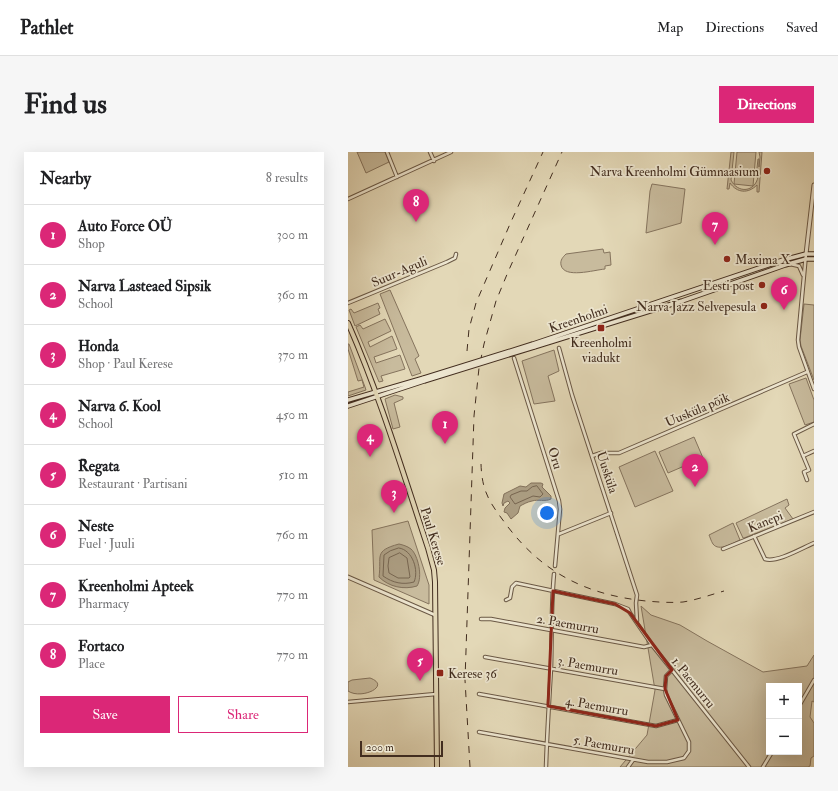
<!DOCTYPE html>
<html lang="en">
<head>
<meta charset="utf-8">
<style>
  body { margin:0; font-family:"IM FELL Double Pica",serif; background:#f6f6f6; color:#202124 }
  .controls { position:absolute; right:12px; bottom:12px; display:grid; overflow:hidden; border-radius:0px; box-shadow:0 4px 16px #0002 }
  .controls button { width:36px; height:36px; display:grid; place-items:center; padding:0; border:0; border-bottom:1px solid #e0e0e0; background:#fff; color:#202124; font:20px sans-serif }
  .scale { position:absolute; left:12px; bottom:10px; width:83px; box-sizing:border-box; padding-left:4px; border:2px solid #422d1f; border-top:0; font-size:11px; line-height:14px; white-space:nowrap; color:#422d1f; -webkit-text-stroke:3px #ede6d0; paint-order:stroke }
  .you { position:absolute; left:199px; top:361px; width:14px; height:14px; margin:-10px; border:3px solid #fff; border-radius:50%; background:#1a73e8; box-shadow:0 0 0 6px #1a73e833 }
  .badge { display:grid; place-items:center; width:26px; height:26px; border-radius:50%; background:#db2777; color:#fff; font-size:13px; font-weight:700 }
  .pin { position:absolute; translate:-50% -33px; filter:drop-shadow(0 1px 2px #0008) }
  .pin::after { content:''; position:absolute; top:21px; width:14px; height:12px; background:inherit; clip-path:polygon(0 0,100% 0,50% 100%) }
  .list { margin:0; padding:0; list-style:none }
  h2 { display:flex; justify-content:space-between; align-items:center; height:52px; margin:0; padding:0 16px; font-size:17px }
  h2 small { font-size:13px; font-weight:400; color:#757577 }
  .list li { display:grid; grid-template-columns:26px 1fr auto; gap:12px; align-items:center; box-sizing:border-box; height:60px; padding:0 16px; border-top:1px solid #e0e0e0 }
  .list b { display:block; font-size:15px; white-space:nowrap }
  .list p { margin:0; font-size:13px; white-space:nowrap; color:#757577 }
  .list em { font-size:13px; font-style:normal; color:#757577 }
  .actions { display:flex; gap:8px; padding:12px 16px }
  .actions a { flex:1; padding:9px 0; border:1px solid #db2777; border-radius:0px; text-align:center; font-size:14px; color:#db2777 }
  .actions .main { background:#db2777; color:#fff }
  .map { position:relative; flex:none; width:466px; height:615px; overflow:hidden; border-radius:0px }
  header { display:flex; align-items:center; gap:24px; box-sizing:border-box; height:56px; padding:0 20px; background:#fff; border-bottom:1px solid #e0e0e0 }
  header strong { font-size:19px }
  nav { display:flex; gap:22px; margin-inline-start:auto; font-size:14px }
  .intro { display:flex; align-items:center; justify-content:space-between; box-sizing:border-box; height:96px; padding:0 24px }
  h1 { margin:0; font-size:28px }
  .button { padding:10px 18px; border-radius:0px; background:#db2777; color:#fff; font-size:14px; font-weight:700 }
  main { display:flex; gap:24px; padding:0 24px }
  aside { flex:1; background:#fff; border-radius:0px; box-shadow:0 4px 16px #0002 }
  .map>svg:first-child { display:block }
  .green { fill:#c8bb9d; stroke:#85745e; fill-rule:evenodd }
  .water { fill:#ac9e83; stroke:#82715b }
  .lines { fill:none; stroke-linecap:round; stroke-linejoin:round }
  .shore { stroke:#776651; stroke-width:1 }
  .minor-casing { stroke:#6a5845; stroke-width:4.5 }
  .tertiary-casing { stroke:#6a5845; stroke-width:5 }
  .secondary-casing { stroke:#422d1f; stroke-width:5.5 }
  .trunk-casing { stroke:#422d1f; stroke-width:6 }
  .minor { stroke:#ede6d0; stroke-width:2.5 }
  .tertiary { stroke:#ede6d0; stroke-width:3 }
  .secondary { stroke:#ede6d0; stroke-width:3.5 }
  .trunk { stroke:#e3d8b7; stroke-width:4 }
  .rail { stroke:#422d1f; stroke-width:1; stroke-dasharray:7 7; stroke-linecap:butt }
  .secondary-bridge-casing { stroke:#422d1f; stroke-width:5.5; stroke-linecap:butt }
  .secondary-bridge { stroke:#ede6d0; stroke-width:3.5 }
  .marked { fill:none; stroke:#8f2418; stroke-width:3; stroke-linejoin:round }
  .poi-dot { fill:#8f2418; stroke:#ede6d0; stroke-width:1.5 }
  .labels { text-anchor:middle; stroke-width:3.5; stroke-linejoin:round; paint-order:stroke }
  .poi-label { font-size:13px; fill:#422d1f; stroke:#ede6d0; text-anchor:end }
  .street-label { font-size:13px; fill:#422d1f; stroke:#ede6d0 }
</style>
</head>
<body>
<header>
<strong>Pathlet</strong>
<nav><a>Map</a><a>Directions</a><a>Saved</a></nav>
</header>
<div class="intro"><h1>Find us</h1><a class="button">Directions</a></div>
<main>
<aside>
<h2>Nearby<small>8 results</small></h2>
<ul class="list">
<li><span class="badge">1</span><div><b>Auto Force OÜ</b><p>Shop</p></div><em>300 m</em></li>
<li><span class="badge">2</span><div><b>Narva Lasteaed Sipsik</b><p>School</p></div><em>360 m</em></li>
<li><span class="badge">3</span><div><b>Honda</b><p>Shop · Paul Kerese</p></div><em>370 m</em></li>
<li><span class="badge">4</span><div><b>Narva 6. Kool</b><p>School</p></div><em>450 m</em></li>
<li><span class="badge">5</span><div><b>Regata</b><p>Restaurant · Partisani</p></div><em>510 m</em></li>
<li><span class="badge">6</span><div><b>Neste</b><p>Fuel · Juuli</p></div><em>760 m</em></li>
<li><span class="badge">7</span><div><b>Kreenholmi Apteek</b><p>Pharmacy</p></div><em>770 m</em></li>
<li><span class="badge">8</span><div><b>Fortaco</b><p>Place</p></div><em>770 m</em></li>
</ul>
<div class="actions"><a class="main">Save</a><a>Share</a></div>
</aside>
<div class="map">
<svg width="466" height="615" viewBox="0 0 466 615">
  <rect width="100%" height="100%" fill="#e3d8b7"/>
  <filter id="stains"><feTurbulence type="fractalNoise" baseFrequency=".005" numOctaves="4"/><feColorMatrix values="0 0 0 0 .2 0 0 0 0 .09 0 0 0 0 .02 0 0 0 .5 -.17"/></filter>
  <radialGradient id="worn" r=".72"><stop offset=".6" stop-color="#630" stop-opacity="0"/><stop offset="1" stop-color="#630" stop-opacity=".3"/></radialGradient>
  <path class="green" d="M9 0H37L41 10 18 21Z
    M383 0H386L383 28C390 42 407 40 410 25H408L410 7H411V15L412 5 411 0H414L411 40H409V33C400 42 389 41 382 31L381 37H379Z
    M389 0H408L405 34 386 32Z
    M304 32 337 37 333 71 298 81 302 39Z
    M255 97 256 101 262 100 263 113 257 114V117C246 118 216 127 213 113 212 108 215 105 218 102Z
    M42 138 71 204 67 207 73 221 64 224 32 142Z
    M30 151 32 156 30 157 32 162 7 174 1 158 3 157 6 161Z
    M456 152 466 153V228L453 194 452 188Z
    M37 167 43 179 20 190 22 195 44 184 49 197 26 205 28 211 52 203 57 217 33 224 35 229 31 230 8 175 12 173 15 177Z
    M0 192H1L17 235 18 238 0 244V240L16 235 14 228 10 229 0 197Z
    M206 198 211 219 200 224 207 249 186 252 174 209Z
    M458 226 466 248V270L457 273 441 232Z
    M47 243 55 245V247L46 251 52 275 45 277 37 247Z
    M346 285 355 306 320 321 311 300Z
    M307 299 325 339 287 355 271 315Z
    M439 347 441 353 437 356 445 367 396 386H395L388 371Z
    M60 369 81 433V452L26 428 24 378Z
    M385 371 392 388C385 391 371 400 365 392 363 389 362 385 361 383Z
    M293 454 303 463 332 473 359 489 415 520 459 514 466 503V550L464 549 462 565 466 571V604L463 606 462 614 460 615H272L299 583 307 538ZM421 534H451V600H421Z
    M22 526C44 534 13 548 0 539V530L4 528Z"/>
  <path class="water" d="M183 331H193L195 332 194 335 203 344V347C197 350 190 347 184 349 179 350 176 352 172 354L170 361 163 367 159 361 156 360 157 356 162 351 160 349 156 351 155 354 154 351 156 342 172 334 178 335Z
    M51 392C55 393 59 394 63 397 70 403 75 425 69 434 56 438 41 435 31 425 34 404 25 399 51 392Z"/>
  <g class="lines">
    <path class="shore" d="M189 334 195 342 192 345 185 344 167 352 162 345 163 343 173 339H179L184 335Z
      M51 396C65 398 71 419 66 430 55 433 45 431 35 424L36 403 42 399Z
      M52 401 59 406 62 425 61 426H50L41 421 40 414 41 406Z"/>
    <g class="minor-casing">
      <path id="minor" d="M39 0 49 25
        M82 0 86 9
        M0 47 103 0
        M458 102 450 188 451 195 466 237
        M442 112 451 114 455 123
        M0 151 99 110 107 106 108 102
        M211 196 224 243 289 443 288 451 289 469
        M166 206 211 349 212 357 207 414
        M244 304 253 301H271L459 220
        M455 304 466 299
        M459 328 456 320 461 318 446 282 466 272
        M211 382 263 361
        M406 384 417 407C429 411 454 396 466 391
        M375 397 466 360
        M158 448 162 446 164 435 168 431 267 452 280 457 282 461 304 493 324 518 401 615
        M133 467H143L296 495 304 493
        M137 505 317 537
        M131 542 308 574 330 568
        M0 550 88 542
        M451 554 466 528
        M131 580 300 610H319L336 606 341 599V590L318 543 317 537 318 524 324 518
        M198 615C199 582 201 550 203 517 204 485 203 454 206 422
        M280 615 285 608
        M415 615 424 600"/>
    </g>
    <g class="tertiary-casing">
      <path id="tertiary" d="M458 102 466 33
        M0 425 87 463"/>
    </g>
    <g class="secondary-casing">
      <path id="secondary" d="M185 192 435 108 458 102H466
        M186 195 334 149 437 113 458 107H466
        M0 248 76 226
        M0 254 76 229"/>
    </g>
    <g class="trunk-casing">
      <path id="trunk" d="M0 171C32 244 55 321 80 396L86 418 87 430 89 615"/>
    </g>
    <use href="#minor" class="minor"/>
    <use href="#tertiary" class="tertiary"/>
    <use href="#secondary" class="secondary"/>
    <use href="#trunk" class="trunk"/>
    <path class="rail" d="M119 199 121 177 128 151 162 72 195 0
      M133 312C134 342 143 352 160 375 196 422 240 443 298 449 310 450 322 451 335 450 348 448 362 443 376 439
      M122 615 117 528 126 264 131 216 136 192 148 149 160 120 214 0"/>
    <g class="secondary-bridge-casing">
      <path id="secondary-bridge" d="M76 226 185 192
        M76 229 186 195"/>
    </g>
    <use href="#secondary-bridge" class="secondary-bridge"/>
  </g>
  <path class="marked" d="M205 439 267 452 282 461 324 518 318 524 317 537 330 568 308 574 200 554Z"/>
  <g class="poi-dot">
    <circle cx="419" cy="19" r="4"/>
    <circle cx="379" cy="107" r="4"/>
    <circle cx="414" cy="133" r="4"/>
    <circle cx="416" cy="154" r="4"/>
    <rect x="249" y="172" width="8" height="8" rx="2"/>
    <rect x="88" y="517" width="8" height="8" rx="2"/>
  </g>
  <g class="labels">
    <g class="poi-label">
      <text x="411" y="24">Narva Kreenholmi Gümnaasium</text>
      <text x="387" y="112" text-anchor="start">Maxima X</text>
      <text x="406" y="138">Eesti post</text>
      <text x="408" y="159">Narva Jazz Selvepesula</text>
      <text x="253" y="195" text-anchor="middle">Kreenholmi<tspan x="253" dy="15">viadukt</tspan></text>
      <text x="100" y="526" text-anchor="start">Kerese 36</text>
    </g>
    <g class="street-label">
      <text transform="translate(51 119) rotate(-23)" y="5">Suur-Aguli</text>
      <text transform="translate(230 166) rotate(-19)" y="5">Kreenholmi</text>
      <text transform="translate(349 257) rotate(-23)" y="5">Uusküla põik</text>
      <text transform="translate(208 306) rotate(73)" y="5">Oru</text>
      <text transform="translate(260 320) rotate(72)" y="5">Uusküla</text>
      <text transform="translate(417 369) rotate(-22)" y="5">Kanepi</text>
      <text transform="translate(86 384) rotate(73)" y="5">Paul Kerese</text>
      <text transform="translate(220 471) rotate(10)" y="5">2. Paemurru</text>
      <text transform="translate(240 513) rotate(10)" y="5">3. Paemurru</text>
      <text transform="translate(346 530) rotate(51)" y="5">1. Paemurru</text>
      <text transform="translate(249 553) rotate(10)" y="5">4. Paemurru</text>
      <text transform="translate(256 592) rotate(10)" y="5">5. Paemurru</text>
    </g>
  </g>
  <rect width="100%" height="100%" filter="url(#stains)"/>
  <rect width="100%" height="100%" fill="url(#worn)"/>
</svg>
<div class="controls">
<button>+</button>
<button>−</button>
</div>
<div class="scale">200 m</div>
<div class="you"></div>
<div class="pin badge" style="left:97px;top:292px">1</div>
<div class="pin badge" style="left:347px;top:335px">2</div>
<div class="pin badge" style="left:46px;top:361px">3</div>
<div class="pin badge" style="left:22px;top:305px">4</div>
<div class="pin badge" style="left:72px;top:529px">5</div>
<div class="pin badge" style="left:436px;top:158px">6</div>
<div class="pin badge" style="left:367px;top:93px">7</div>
<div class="pin badge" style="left:68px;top:70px">8</div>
</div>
</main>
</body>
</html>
